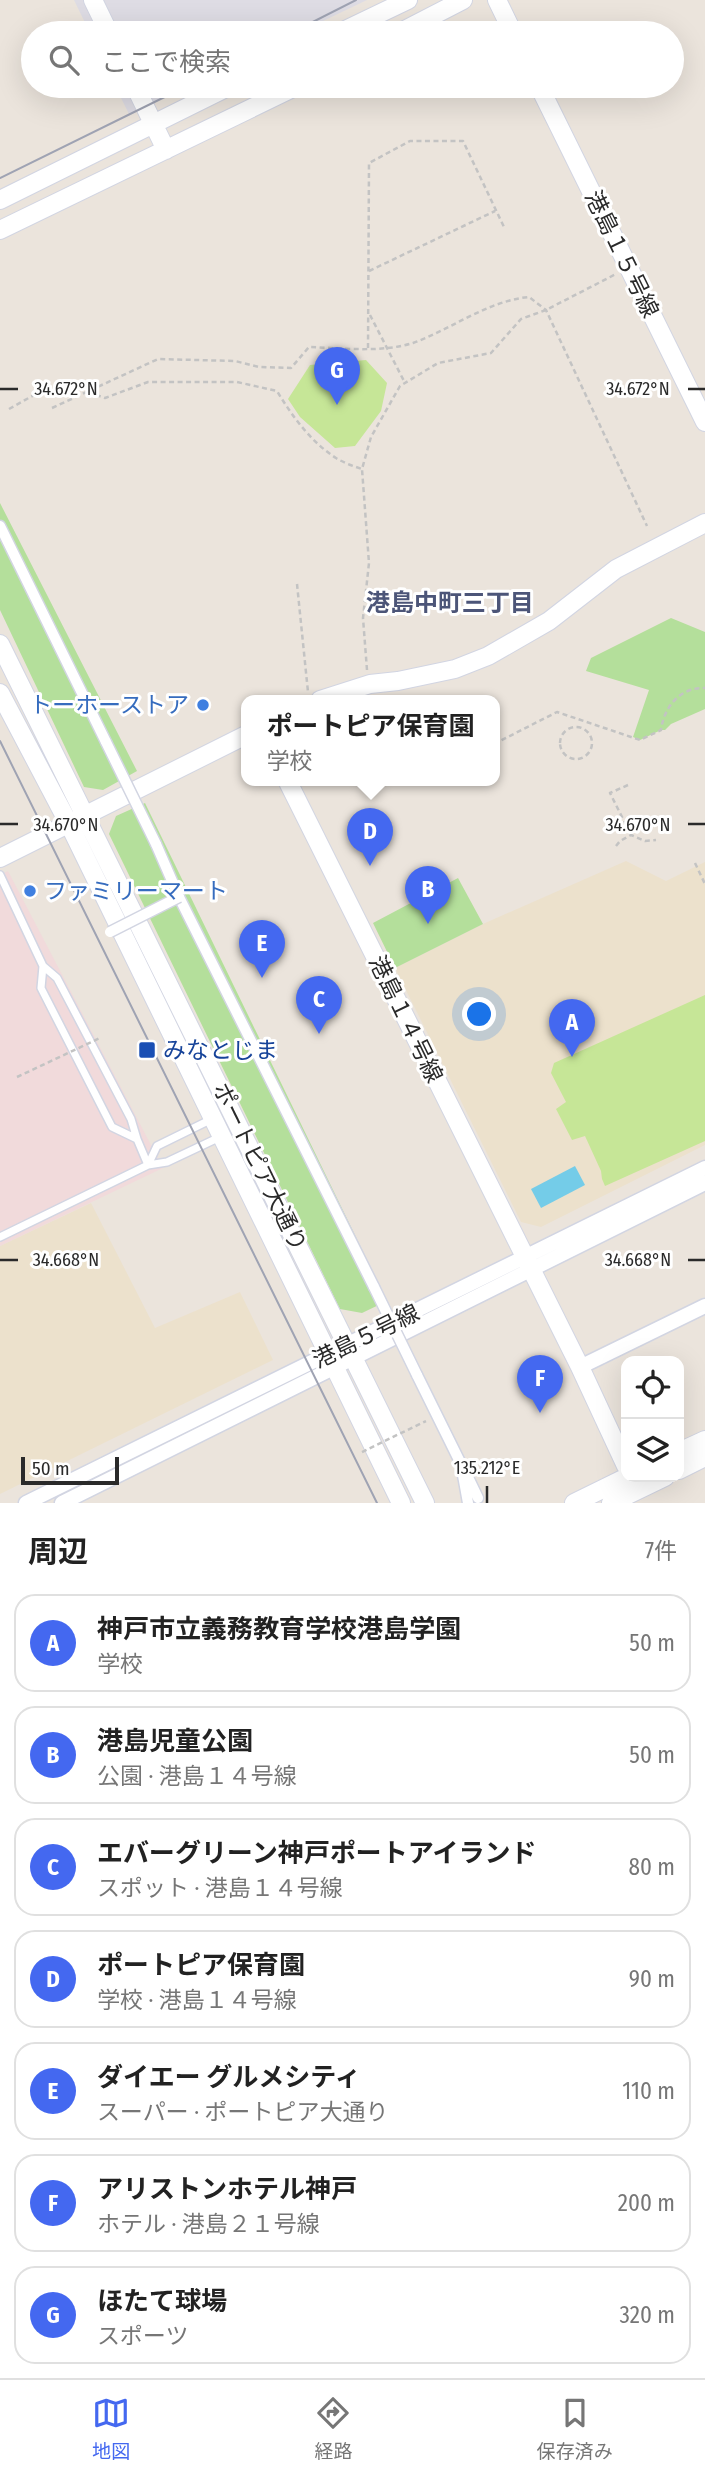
<!DOCTYPE html>
<html lang="ja">
<head>
<meta charset="utf-8">
<style>
  body { margin:0; font-family:"Fira Sans Condensed","Noto Sans JP",sans-serif; background:#f2f2f2; color:#222 }
  .controls { position:absolute; right:21px; bottom:21px; display:grid; overflow:hidden; border-radius:14px; box-shadow:0 7px 28px #0002 }
  .controls button { width:63px; height:63px; display:grid; place-items:center; padding:0; border:0; border-bottom:2px solid #e0e0e0; background:#fff; color:#222; font:35px sans-serif }
  .scale { position:absolute; left:21px; bottom:18px; width:98px; box-sizing:border-box; padding-left:7px; border:4px solid #2a2a2a; border-top:0; font-size:19px; line-height:24px; white-space:nowrap; color:#2a2a2a; -webkit-text-stroke:5px #fff; paint-order:stroke }
  .you { position:absolute; left:480px; top:1015px; width:24px; height:24px; margin:-18px; border:5px solid #fff; border-radius:50%; background:#1a73e8; box-shadow:0 0 0 10px #1a73e833 }
  .badge { display:grid; place-items:center; width:46px; height:46px; border-radius:50%; background:#4468f0; color:#fff; font-size:23px; font-weight:700 }
  .pin { position:absolute; translate:-50% -58px; filter:drop-shadow(0 2px 4px #0008) }
  .pin::after { content:''; position:absolute; top:37px; width:24px; height:21px; background:inherit; clip-path:polygon(0 0,100% 0,50% 100%) }
  .popup { position:absolute; left:241px; top:695px; width:259px; height:91px; box-sizing:border-box; display:grid; place-content:center; border-radius:14px; background:#fff; filter:drop-shadow(0 2px 5px #0005); font-size:23px; white-space:nowrap; color:#767676 }
  .popup b { font-size:26px; color:#222 }
  .popup::after { content:''; position:absolute; left:50%; top:100%; margin-left:-14px; border:14px solid transparent; border-top-color:#fff }
  .list { margin:0; padding:0; list-style:none }
  h2 { display:flex; justify-content:space-between; align-items:center; height:91px; margin:0; padding:0 28px; font-size:30px }
  h2 small { font-size:23px; font-weight:400; color:#767676 }
  .list li { display:grid; grid-template-columns:46px 1fr auto; gap:21px; align-items:center; box-sizing:border-box; height:98px; margin:0 14px 14px; padding:0 14px; border:2px solid #e0e0e0; border-radius:21px }
  .list b { display:block; font-size:26px; white-space:nowrap }
  .list p { margin:0; font-size:23px; white-space:nowrap; color:#767676 }
  .list em { font-size:23px; font-style:normal; color:#767676 }
  .icon { flex:none; width:38px; height:38px; fill:none; stroke:currentColor; stroke-width:2; stroke-linecap:round; stroke-linejoin:round }
  .map { position:relative; flex:none; width:705px; height:1503px; overflow:hidden }
  .search { position:absolute; background:#fff; box-shadow:0 7px 28px #0002; left:21px; right:21px; top:21px; height:77px; display:flex; align-items:center; gap:18px; box-sizing:border-box; padding:0 24px; border-radius:38px; color:#767676; font-size:26px }
  .sheet { height:875px; background:#fff }
  nav { display:flex; justify-content:space-around; align-items:center; box-sizing:border-box; height:98px; border-top:2px solid #e0e0e0; background:#fff; font-size:19px; color:#767676 }
  nav a { display:grid; justify-items:center; gap:4px }
  nav .on { color:#4468f0 }
  .map>svg:first-child { display:block }
  .industrial { fill:#dedce4 }
  .education { fill:#ece1cc }
  .medical { fill:#f1dadb }
  .green { fill:#b4df9b }
  .pitch { fill:#c6e697 }
  .water { fill:#74cce8 }
  .lines { fill:none; stroke-linecap:round; stroke-linejoin:round }
  .service-casing { stroke:#d2d5e2; stroke-width:10 }
  .pedestrian-casing { stroke:#d2d5e2; stroke-width:13 }
  .minor-casing { stroke:#d2d5e2; stroke-width:17 }
  .tertiary-casing { stroke:#d2d5e2; stroke-width:20 }
  .path { stroke:#c3c3c3; stroke-width:2.5; stroke-dasharray:5 3.5; stroke-linecap:butt }
  .service { stroke:#fff; stroke-width:7 }
  .pedestrian { stroke:#fff; stroke-width:10 }
  .minor { stroke:#fff; stroke-width:14 }
  .tertiary { stroke:#fff; stroke-width:18 }
  .tram { stroke:#9fa3b3; stroke-width:2 }
  .pedestrian-bridge-casing { stroke:#d2d5e2; stroke-width:13; stroke-linecap:butt }
  .path-bridge { stroke:#c3c3c3; stroke-width:2.5; stroke-dasharray:5 3.5; stroke-linecap:butt }
  .pedestrian-bridge { stroke:#fff; stroke-width:10 }
  .ticks { fill:none; stroke:#2a2a2a; stroke-width:2.5 }
  .shop-dot { fill:#3f7fe0; stroke:#fff; stroke-width:2.5 }
  .transit-dot { fill:#1a4fb4; stroke:#fff; stroke-width:2.5 }
  .labels { text-anchor:middle; stroke-width:6; stroke-linejoin:round; paint-order:stroke }
  .street-label { font-size:23px; fill:#2a2a2a; stroke:#fff }
  .shop-label { font-size:23px; fill:#366cbe; stroke:#fff; text-anchor:end }
  .transit-label { font-size:23px; fill:#164399; stroke:#fff; text-anchor:start }
  .neighbourhood-label { font-size:24px; font-weight:bold; fill:#4c5578; stroke:#fff }
  .ticks-label { font-size:18px; text-anchor:middle; fill:#2a2a2a; stroke:#fff; stroke-width:6; stroke-linejoin:round; paint-order:stroke }
</style>
</head>
<body>
<div class="map">
<svg width="705" height="1503" viewBox="0 0 705 1503">
  <rect width="100%" height="100%" fill="#ebe4dc"/>
  <path class="industrial" d="M74 0H367L298 33H90Z
    M115 86H188L129 114Z"/>
  <path class="education" d="M626 861 666 881 705 862V1145L541 1227 521 1222 395 968 483 924Z
    M91 1203 155 1328 240 1292 273 1360 0 1494V1246Z"/>
  <path class="medical" d="M8 871 163 1168 0 1246V875Z"/>
  <path class="green" d="M0 503 137 771 103 790 84 787 0 610Z
    M671 618 705 632V709L671 724 665 730H661L640 740 633 737 649 690 586 671 591 658Z
    M145 803 387 1301 362 1313 340 1309 109 834 116 816Z
    M458 878 483 924 395 968 373 923Z"/>
  <path class="pitch" d="M366 360 387 383 381 411 355 446 335 448 300 417 288 399 310 365Z
    M705 995V1141L605 1186 602 1179 601 1171 585 1136 572 1140 556 1109 566 1102 551 1073 554 1063Z"/>
  <path class="water" d="M575 1166 585 1185 541 1208 531 1189Z"/>
  <g class="lines">
    <g class="service-casing">
      <path id="service" d="M0 875 43 966 57 978 131 1119 137 1139
        M43 966 41 988 112 1127 137 1139 148 1165
        M148 1165 157 1146 212 1119
        M0 1237 148 1165 167 1162 220 1137"/>
    </g>
    <g class="pedestrian-casing">
      <path id="pedestrian" d="M0 526 106 742
        M156 844 179 897 374 1287
        M417 1375 461 1464 468 1503
        M466 1473 478 1498"/>
    </g>
    <g class="minor-casing">
      <path id="minor" d="M580 1367 705 1306
        M26 1503 705 1168
        M62 1503 705 1183"/>
    </g>
    <g class="tertiary-casing">
      <path id="tertiary" d="M93 0 109 33
        M497 0 513 33
        M339 33 408 0
        M399 33 463 0
        M135 86 166 150
        M539 86 705 422
        M0 200 230 86
        M0 230 297 86
        M0 644 425 1503
        M0 693 69 824 401 1503
        M320 700 370 684 398 681 455 669 488 656 549 621 616 569 705 523
        M287 780 580 1367 626 1466
        M0 858 246 735
        M679 1452 705 1440
        M679 1470 705 1457
        M574 1503 627 1477
        M611 1503 665 1477"/>
    </g>
    <path class="path" d="M369 271 495 211
      M370 315 405 383
      M368 348 369 163 410 141H463L504 227
      M88 392 105 398 148 382H237L277 391C292 416 311 442 336 458 344 463 353 466 362 469
      M52 408 158 359 235 361 259 367 291 368 309 347C342 348 381 353 413 343 452 329 487 301 529 297L546 310 647 526
      M9 409 43 390
      M297 584 308 692
      M367 670 363 618 369 563 362 469 371 437 400 386 438 363 491 353 521 319 546 310 616 274
      M560 743a16 16 0 1 1 32 0a16 16 0 1 1-32 0Z
      M494 744 557 712 640 740 661 730C664 707 680 687 705 688
      M628 785 610 793 631 835
      M616 846 620 841 631 835 645 841 656 840
      M695 863 705 884"/>
    <use href="#service" class="service"/>
    <use href="#pedestrian" class="pedestrian"/>
    <use href="#minor" class="minor"/>
    <use href="#tertiary" class="tertiary"/>
    <path class="tram" d="M291 33 356 0
      M0 178 187 86
      M0 741 377 1503"/>
    <g class="pedestrian-bridge-casing">
      <path id="pedestrian-bridge" d="M106 742 156 844
        M110 932 179 897
        M374 1287 417 1375"/>
    </g>
    <path class="path-bridge" d="M17 1077 100 1038
      M362 1452 426 1421"/>
    <use href="#pedestrian-bridge" class="pedestrian-bridge"/>
  </g>
  <path class="ticks" d="M0 389H18M688 389H705M0 824H18M688 824H705M0 1260H18M688 1260H705M487 1486V1503"/>
  <g class="shop-dot">
    <circle cx="203" cy="705" r="7"/>
    <circle cx="30" cy="891" r="7"/>
  </g>
  <rect class="transit-dot" x="138" y="1041" width="18" height="18" rx="3.5"/>
  <g class="labels">
    <g class="street-label">
      <text transform="translate(622 254) rotate(64)" y="8">港島１５号線</text>
      <text transform="translate(406 1019) rotate(64)" y="8">港島１４号線</text>
      <text transform="translate(260 1167) rotate(64)" y="8">ポートピア大通り</text>
      <text transform="translate(366 1336) rotate(-26)" y="8">港島５号線</text>
    </g>
    <g class="shop-label">
      <text x="189" y="713">トーホーストア</text>
      <text x="44" y="899" text-anchor="start">ファミリーマート</text>
    </g>
    <g class="transit-label">
      <text x="163" y="1058">みなとじま</text>
    </g>
    <g class="neighbourhood-label">
      <text x="450" y="611">港島中町三丁目</text>
    </g>
  </g>
  <g class="ticks-label">
    <text x="66" y="395">34.672°N</text>
    <text x="638" y="395">34.672°N</text>
    <text x="66" y="831">34.670°N</text>
    <text x="638" y="831">34.670°N</text>
    <text x="66" y="1266">34.668°N</text>
    <text x="638" y="1266">34.668°N</text>
    <text x="487" y="1474">135.212°E</text>
  </g>
</svg>
<div class="controls">
<button><svg class="icon" aria-label="locate" viewBox="0 0 24 24"><circle cx="12" cy="12" r="6"/><path d="M12 2v4M12 18v4M2 12h4M18 12h4"/></svg></button>
<button><svg class="icon" aria-label="layers" viewBox="0 0 24 24"><path d="M12 4l9 5-9 5-9-5zM3 14l9 5 9-5"/></svg></button>
</div>
<div class="scale">50 m</div>
<div class="you"></div>
<div class="pin badge" style="left:572px;top:1057px">A</div>
<div class="pin badge" style="left:428px;top:924px">B</div>
<div class="pin badge" style="left:319px;top:1034px">C</div>
<div class="pin badge" style="left:370px;top:866px">D</div>
<div class="popup"><b>ポートピア保育園</b>学校</div>
<div class="pin badge" style="left:262px;top:978px">E</div>
<div class="pin badge" style="left:540px;top:1413px">F</div>
<div class="pin badge" style="left:337px;top:405px">G</div>
<div class="search"><svg class="icon" aria-label="search" viewBox="0 0 24 24"><circle cx="10" cy="10" r="6"/><path d="M15 15l6 6"/></svg>ここで検索</div>
</div>
<section class="sheet">
<h2>周辺<small>7件</small></h2>
<ul class="list">
<li><span class="badge">A</span><div><b>神戸市立義務教育学校港島学園</b><p>学校</p></div><em>50 m</em></li>
<li><span class="badge">B</span><div><b>港島児童公園</b><p>公園 · 港島１４号線</p></div><em>50 m</em></li>
<li><span class="badge">C</span><div><b>エバーグリーン神戸ポートアイランド</b><p>スポット · 港島１４号線</p></div><em>80 m</em></li>
<li><span class="badge">D</span><div><b>ポートピア保育園</b><p>学校 · 港島１４号線</p></div><em>90 m</em></li>
<li><span class="badge">E</span><div><b>ダイエー グルメシティ</b><p>スーパー · ポートピア大通り</p></div><em>110 m</em></li>
<li><span class="badge">F</span><div><b>アリストンホテル神戸</b><p>ホテル · 港島２１号線</p></div><em>200 m</em></li>
<li><span class="badge">G</span><div><b>ほたて球場</b><p>スポーツ</p></div><em>320 m</em></li>
</ul>
</section>
<nav>
<a class="on"><svg class="icon" aria-label="map" viewBox="0 0 24 24"><path d="M3 6l6-2 6 2 6-2v14l-6 2-6-2-6 2zM9 4v14M15 6v14"/></svg>地図</a>
<a><svg class="icon" aria-label="directions" viewBox="0 0 24 24"><path d="M12 3l9 9-9 9-9-9zM9 14v-3h6M13 9l2 2-2 2"/></svg>経路</a>
<a><svg class="icon" aria-label="saved" viewBox="0 0 24 24"><path d="M7 4h10v16l-5-4-5 4z"/></svg>保存済み</a>
</nav>
</body>
</html>
